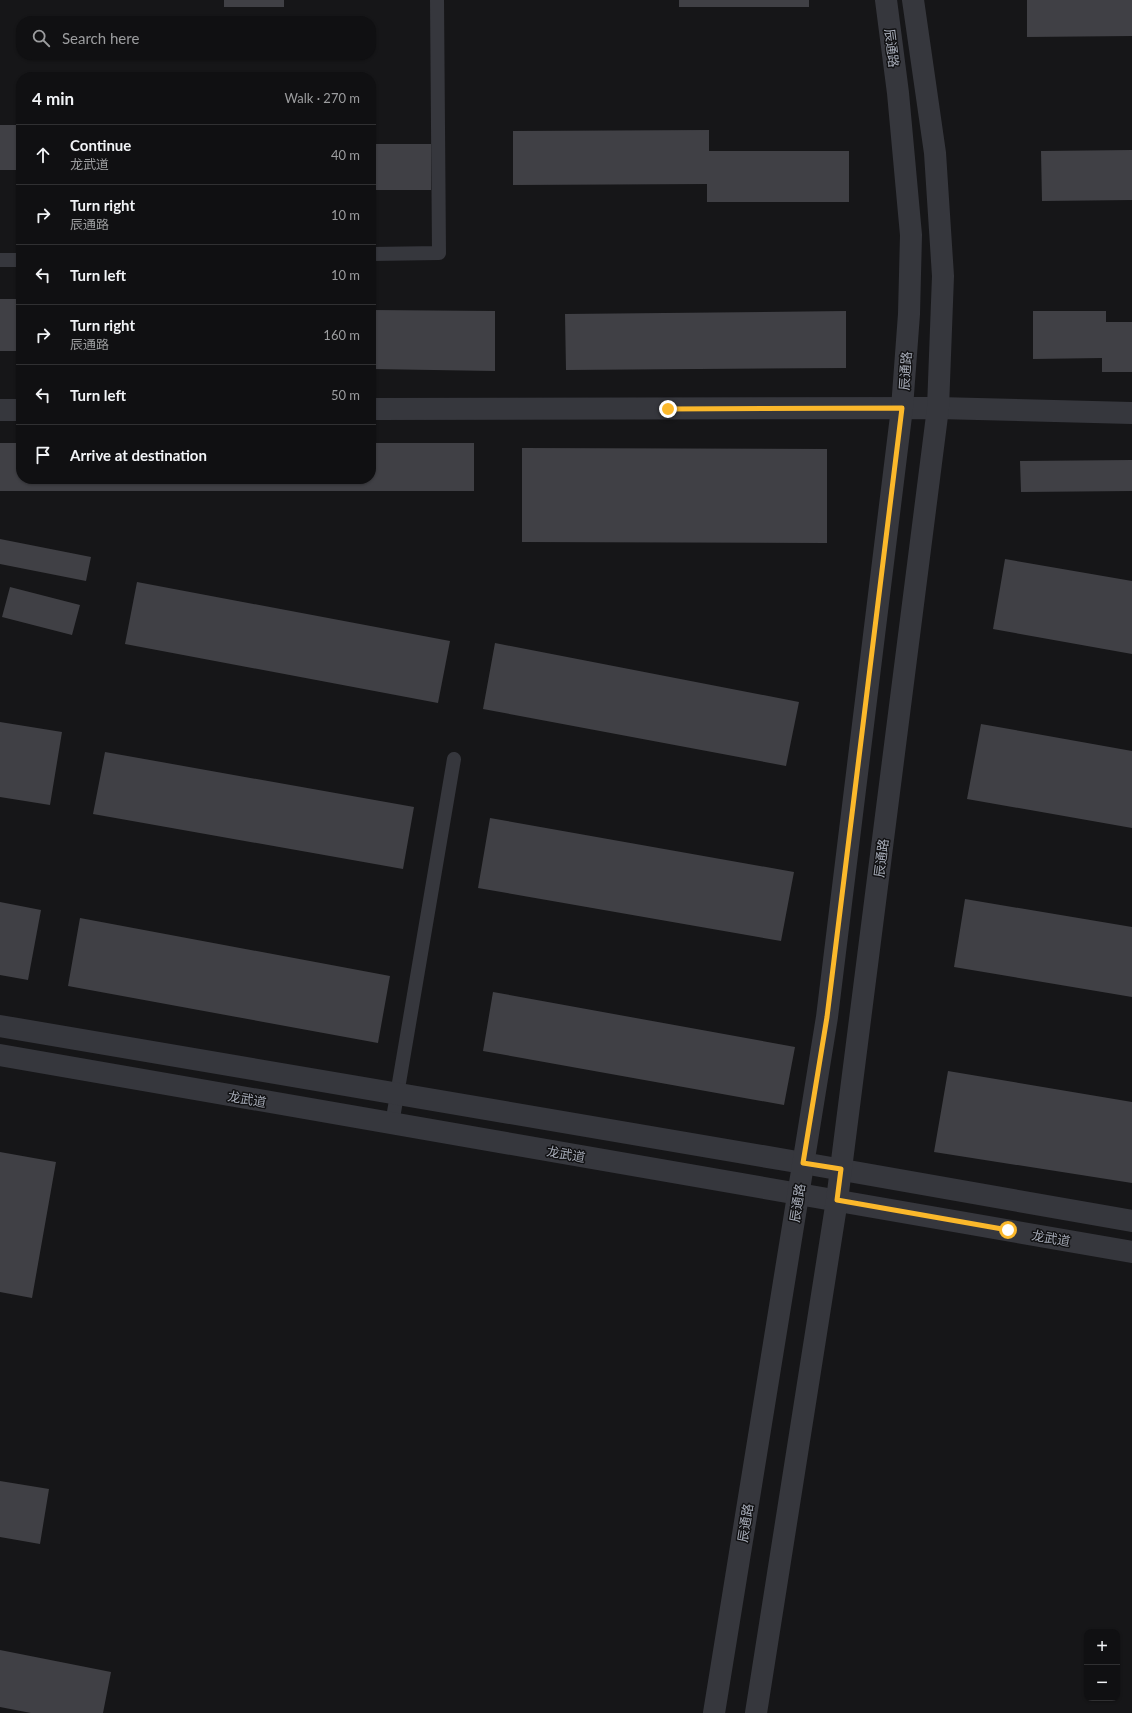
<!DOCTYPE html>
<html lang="en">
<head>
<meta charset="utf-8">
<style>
  body { margin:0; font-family:Lato,"Noto Sans SC",sans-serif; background:#19191b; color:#f1f3f6 }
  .controls { position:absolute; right:12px; bottom:12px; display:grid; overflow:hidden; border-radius:8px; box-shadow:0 1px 3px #0004 }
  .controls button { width:36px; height:36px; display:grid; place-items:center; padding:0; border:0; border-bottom:1px solid #303032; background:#101012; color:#f1f3f6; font:20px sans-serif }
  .stop { position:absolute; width:12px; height:12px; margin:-9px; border:3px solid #fbb82b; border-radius:50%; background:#fff }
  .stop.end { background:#fbb82b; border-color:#fff; box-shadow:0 1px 4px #0008 }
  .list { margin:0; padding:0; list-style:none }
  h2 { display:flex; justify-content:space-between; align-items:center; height:52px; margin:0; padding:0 16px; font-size:17px }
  h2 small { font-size:13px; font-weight:400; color:#9c9d9f }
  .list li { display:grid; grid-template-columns:26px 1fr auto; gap:12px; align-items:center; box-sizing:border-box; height:60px; padding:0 16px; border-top:1px solid #303032 }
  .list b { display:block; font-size:15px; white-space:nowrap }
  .list p { margin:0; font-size:13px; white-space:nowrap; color:#9c9d9f }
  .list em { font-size:13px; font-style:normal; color:#9c9d9f }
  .icon { flex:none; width:22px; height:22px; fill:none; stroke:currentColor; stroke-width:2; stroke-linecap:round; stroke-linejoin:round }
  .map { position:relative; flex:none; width:1132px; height:1713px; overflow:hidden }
  .search { position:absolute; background:#101012; box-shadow:0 1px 3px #0004; left:16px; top:16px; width:360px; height:44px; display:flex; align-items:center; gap:10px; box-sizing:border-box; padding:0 14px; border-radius:16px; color:#9c9d9f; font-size:15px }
  .panel { position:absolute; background:#101012; box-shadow:0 1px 3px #0004; left:16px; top:72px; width:360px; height:412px; border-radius:16px }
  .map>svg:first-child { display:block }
  .building { fill:#404045 }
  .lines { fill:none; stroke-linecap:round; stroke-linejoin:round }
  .service { stroke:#36373d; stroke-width:14 }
  .minor { stroke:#36373d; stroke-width:22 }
  .tertiary { stroke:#36373d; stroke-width:22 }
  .route { stroke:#fbb82b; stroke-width:5 }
  .labels { text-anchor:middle; stroke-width:3; stroke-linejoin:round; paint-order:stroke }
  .street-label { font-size:13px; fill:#a7acb8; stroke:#111113 }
</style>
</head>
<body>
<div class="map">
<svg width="1132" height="1713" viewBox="0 0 1132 1713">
  <rect width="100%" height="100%" fill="#161618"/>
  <path class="building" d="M224 0H284V7H224Z
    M679 0H809V7H679Z
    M1027 0H1132V36L1027 37Z
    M0 125H21V170H0Z
    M709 130V151H849V202H707V184L513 185V131Z
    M371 144H431V190H371Z
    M1132 150V200L1042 201 1041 151Z
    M0 299H21V351H0Z
    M371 310 495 311V371L371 369Z
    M846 311V368L566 370 565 314Z
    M1033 311H1106V322H1132V372H1102V358L1033 359Z
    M0 443H21V479H371V443H474V491H0Z
    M522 448 827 449V543L522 542Z
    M1132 460V491L1021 492 1020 461Z
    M0 539 91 557 86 581 0 564Z
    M1005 559 1132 581V654L993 629Z
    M137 582 450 641 438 703 125 644Z
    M10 587 80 605 72 635 2 617Z
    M495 643 799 702 786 766 483 709Z
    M0 722 62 732 50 805 0 797Z
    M981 724 1132 751V828L967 799Z
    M105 752 414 807 403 869 93 814Z
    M490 818 794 872 781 941 478 888Z
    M965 899 1132 927V997L954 967Z
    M0 902 41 910 28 980 0 975Z
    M80 918 390 976 378 1043 68 986Z
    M493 992 795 1047 784 1105 483 1051Z
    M948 1071 1132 1102V1183L934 1152Z
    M0 1152 56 1162 32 1298 0 1292Z
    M0 1481 49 1489 40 1544 0 1537Z
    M0 1650 111 1672 103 1713H31L0 1707Z"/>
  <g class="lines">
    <path class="service" d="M371 254 439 253 437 0
      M0 260H21
      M392 1124 454 759"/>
    <path class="minor" d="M371 409 938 408 1132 413
      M0 410H21
      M0 1026 803 1163 1132 1221
      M0 1055 1132 1252"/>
    <path class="tertiary" d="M714 1713 827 1017 902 408 909 314 911 235 898 93 886 0
      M756 1713 837 1200 938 408 943 276 935 153 913 0"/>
  </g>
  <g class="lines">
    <path class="route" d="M668 409 902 408 827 1017 803 1163 841 1169 837 1200 1008 1230"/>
  </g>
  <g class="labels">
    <g class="street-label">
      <text transform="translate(892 48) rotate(83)" y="5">辰通路</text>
      <text transform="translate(905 371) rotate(-86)" y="5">辰通路</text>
      <text transform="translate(881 858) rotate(-83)" y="5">辰通路</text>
      <text transform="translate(247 1099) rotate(10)" y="5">龙武道</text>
      <text transform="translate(566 1154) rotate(10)" y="5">龙武道</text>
      <text transform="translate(797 1203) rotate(-81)" y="5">辰通路</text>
      <text transform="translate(1051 1238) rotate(10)" y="5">龙武道</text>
      <text transform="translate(745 1523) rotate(-81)" y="5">辰通路</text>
    </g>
  </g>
</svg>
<div class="controls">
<button>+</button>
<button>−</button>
</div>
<div class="stop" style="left:1008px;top:1230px"></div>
<div class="stop end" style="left:668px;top:409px"></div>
<div class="search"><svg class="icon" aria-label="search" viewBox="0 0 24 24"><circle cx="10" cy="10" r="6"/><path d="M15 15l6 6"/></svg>Search here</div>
<section class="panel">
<h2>4 min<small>Walk · 270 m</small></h2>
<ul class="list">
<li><svg class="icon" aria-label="ahead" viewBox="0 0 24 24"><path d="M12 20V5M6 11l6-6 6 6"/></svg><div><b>Continue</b><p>龙武道</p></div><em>40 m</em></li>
<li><svg class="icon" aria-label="right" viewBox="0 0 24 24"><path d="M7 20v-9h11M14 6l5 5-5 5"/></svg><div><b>Turn right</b><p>辰通路</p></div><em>10 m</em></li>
<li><svg class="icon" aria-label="left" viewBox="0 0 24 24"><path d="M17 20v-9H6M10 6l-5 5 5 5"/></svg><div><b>Turn left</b></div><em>10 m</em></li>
<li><svg class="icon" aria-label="right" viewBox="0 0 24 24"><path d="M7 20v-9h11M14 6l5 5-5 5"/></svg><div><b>Turn right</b><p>辰通路</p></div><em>160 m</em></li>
<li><svg class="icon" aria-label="left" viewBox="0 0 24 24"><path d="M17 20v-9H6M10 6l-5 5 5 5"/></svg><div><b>Turn left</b></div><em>50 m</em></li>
<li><svg class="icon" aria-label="arrive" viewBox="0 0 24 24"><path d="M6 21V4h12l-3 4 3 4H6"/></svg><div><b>Arrive at destination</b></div></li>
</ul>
</section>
</div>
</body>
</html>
